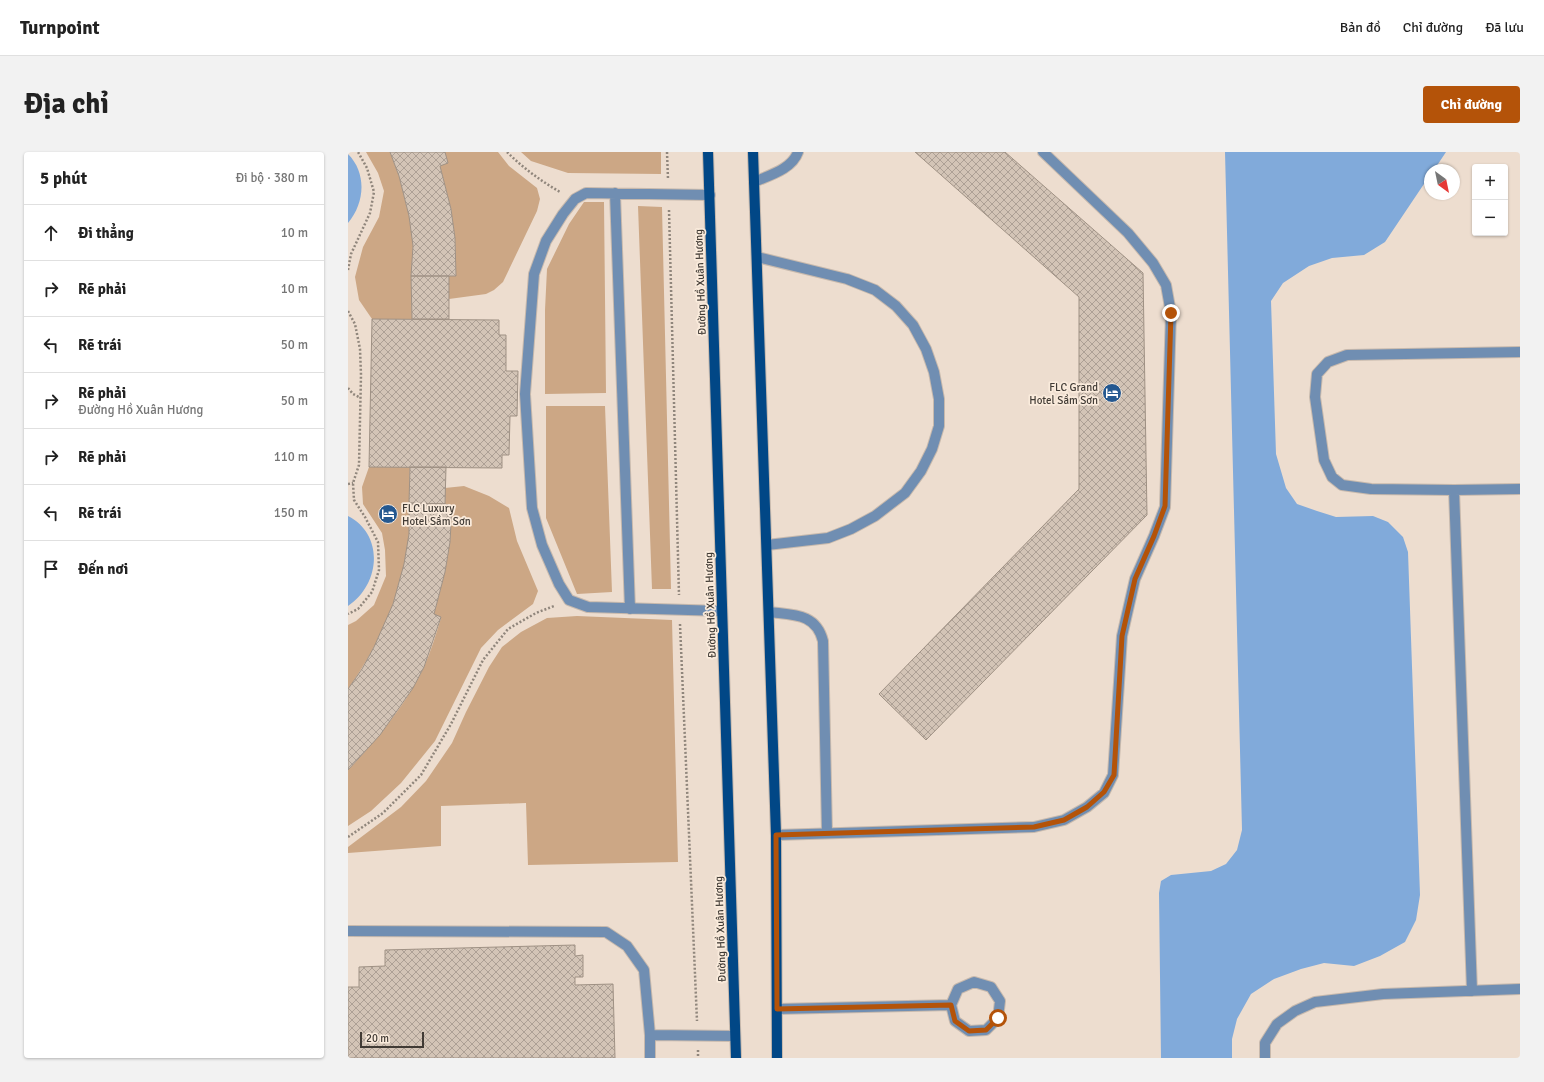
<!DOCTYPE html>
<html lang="vi">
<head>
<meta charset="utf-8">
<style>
  body { margin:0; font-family:Signika,sans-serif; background:#f2f2f2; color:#222 }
  .controls { position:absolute; right:12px; top:12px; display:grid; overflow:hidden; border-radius:4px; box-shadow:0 1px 3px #0004 }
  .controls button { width:36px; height:36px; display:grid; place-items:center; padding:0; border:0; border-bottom:1px solid #e0e0e0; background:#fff; color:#222; font:20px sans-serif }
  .compass { position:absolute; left:1076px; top:12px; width:36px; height:36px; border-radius:50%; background:#fff; box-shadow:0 1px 3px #0004; rotate:147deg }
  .scale { position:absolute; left:12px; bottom:10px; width:64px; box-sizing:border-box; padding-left:4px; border:2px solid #413b35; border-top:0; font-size:11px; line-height:14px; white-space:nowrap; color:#413b35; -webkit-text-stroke:3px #faebdc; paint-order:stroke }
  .stop { position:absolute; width:12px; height:12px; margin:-9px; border:3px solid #b45309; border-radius:50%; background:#fff }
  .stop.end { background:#b45309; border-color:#fff; box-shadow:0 1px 4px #0008 }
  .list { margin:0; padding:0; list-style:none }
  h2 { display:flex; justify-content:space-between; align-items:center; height:52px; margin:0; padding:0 16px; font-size:17px }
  h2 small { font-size:13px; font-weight:400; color:#767676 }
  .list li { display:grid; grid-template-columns:26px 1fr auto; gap:12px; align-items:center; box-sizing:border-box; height:56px; padding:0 16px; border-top:1px solid #e0e0e0 }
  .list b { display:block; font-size:15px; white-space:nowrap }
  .list p { margin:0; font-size:13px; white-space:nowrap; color:#767676 }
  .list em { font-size:13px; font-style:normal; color:#767676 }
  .icon { flex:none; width:22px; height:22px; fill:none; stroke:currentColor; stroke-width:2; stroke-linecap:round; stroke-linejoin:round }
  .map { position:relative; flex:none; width:1172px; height:906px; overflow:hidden; border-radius:4px }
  header { display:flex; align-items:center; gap:24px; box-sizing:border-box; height:56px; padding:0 20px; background:#fff; border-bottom:1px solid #e0e0e0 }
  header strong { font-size:19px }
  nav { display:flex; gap:22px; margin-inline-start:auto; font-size:14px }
  .intro { display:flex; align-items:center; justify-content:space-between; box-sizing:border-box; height:96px; padding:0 24px }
  h1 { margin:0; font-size:28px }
  .button { padding:10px 18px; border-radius:4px; background:#b45309; color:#fff; font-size:14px; font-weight:700 }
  main { display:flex; gap:24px; padding:0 24px }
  aside { flex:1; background:#fff; border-radius:4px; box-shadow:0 1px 3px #0004 }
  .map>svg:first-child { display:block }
  .green { fill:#cca785 }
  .water { fill:#81aada }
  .building { fill:url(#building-cross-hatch); stroke:#9f9184 }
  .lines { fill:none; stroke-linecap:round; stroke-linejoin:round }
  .minor-casing { stroke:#c7b9ad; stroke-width:12 }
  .major-casing { stroke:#c7b9ad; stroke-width:12 }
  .path { stroke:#90867c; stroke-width:2.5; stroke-dasharray:2 2; stroke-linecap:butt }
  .minor { stroke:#708eb2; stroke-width:10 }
  .major { stroke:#014786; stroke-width:10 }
  .route { stroke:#b45309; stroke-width:5 }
  .labels { text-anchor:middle; stroke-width:3.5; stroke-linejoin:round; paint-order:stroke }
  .street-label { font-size:11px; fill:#413b35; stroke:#faebdc }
  .poi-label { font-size:11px; fill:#413b35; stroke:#faebdc; text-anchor:end }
</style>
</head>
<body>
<header>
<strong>Turnpoint</strong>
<nav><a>Bản đồ</a><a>Chỉ đường</a><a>Đã lưu</a></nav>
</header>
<div class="intro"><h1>Địa chỉ</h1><a class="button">Chỉ đường</a></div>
<main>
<aside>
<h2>5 phút<small>Đi bộ · 380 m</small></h2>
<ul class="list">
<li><svg class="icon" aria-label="ahead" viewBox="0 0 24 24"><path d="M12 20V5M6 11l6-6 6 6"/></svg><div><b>Đi thẳng</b></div><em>10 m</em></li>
<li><svg class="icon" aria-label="right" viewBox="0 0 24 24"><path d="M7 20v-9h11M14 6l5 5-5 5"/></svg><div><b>Rẽ phải</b></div><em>10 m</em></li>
<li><svg class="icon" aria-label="left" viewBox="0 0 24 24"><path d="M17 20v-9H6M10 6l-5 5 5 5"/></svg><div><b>Rẽ trái</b></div><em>50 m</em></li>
<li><svg class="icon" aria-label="right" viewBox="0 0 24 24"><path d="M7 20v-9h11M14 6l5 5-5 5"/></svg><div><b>Rẽ phải</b><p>Đường Hồ Xuân Hương</p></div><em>50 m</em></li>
<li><svg class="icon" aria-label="right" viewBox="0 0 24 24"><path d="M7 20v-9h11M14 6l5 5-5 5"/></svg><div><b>Rẽ phải</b></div><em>110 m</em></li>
<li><svg class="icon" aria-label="left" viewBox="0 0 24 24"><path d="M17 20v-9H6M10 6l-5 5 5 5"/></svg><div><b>Rẽ trái</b></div><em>150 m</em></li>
<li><svg class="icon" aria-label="arrive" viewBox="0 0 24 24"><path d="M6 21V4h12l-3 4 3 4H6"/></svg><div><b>Đến nơi</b></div></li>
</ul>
</aside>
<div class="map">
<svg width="1172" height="906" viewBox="0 0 1172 906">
  <defs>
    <pattern id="building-cross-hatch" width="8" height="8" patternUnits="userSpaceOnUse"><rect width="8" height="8" fill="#d3c4b6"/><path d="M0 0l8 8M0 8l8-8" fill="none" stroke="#ada095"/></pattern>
  </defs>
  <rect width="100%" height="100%" fill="#edddcf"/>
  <path class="green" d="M18 0H42L51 24 61 64 65 94 63 124 64 167H24L11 148 7 125 15 95 31 65 36 39 30 21Z
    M97 0H150L161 14 189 36 192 47 189 59 155 130 146 138 138 142 101 147V124L108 123 107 86 103 57 92 14Z
    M173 0H313V22L220 21 183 9Z
    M236 50H256L258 241 197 242V158L199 117 221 72Z
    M290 54 314 55 323 437H304Z
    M198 254H257L264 440 229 442 198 366Z
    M21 315H62C61 337 63 360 61 382 56 438 32 492 0 537V473L8 469 26 453 38 424 37 398 34 381 15 352 14 335Z
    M116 334 141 344 161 356 169 389 190 439 185 452 150 478 133 496 87 589 53 631 23 659 0 674V618C28 589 59 551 76 515 83 499 88 482 93 466L86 462 97 420 102 390 104 354 97 352V336Z
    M229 464 324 468 330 710 180 713 178 651 93 654V694L0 701V695L53 655 78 629 104 591 118 560 141 515 154 495 173 480 199 466Z"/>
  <path class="water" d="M877 0H1098L1086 18H1082V23L1037 90 1016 103 984 106 961 114 935 131 923 149 928 302 938 336 949 352 969 359 988 365 1025 364 1040 370 1055 385 1060 400 1072 743 1068 768 1057 790 1032 804 1006 814 976 811 953 817 926 827 903 842 889 867 884 887V906H813L811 741 813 729 823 723 863 719 878 712 889 698 894 678Z
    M0 2C19 21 17 51 0 71Z
    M0 364C37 383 32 433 0 454Z"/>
  <path class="building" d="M42 0H97L100 11 92 14 103 57 107 86 108 124H63L65 94 61 64 51 24Z
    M567 0H657L795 121 799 363 578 588 531 542 731 337V145Z
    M63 124H101V167H64Z
    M24 167 151 168V183H158V219H170L169 264H162L161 303H154V316L21 315Z
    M62 315H98L97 352 61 351Z
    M61 351 97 352 104 354 102 390 97 420 86 462 93 465 76 515 65 536 32 583 0 618V537L14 517 26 495 45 452 56 412 61 382Z
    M227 793V804L235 803V825H227V833L265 832 267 906H0V835H11V815L37 814V798Z"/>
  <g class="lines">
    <g class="minor-casing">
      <path id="minor" d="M406 30C422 23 444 17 450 0
        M267 41 282 457
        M362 43 238 41 227 47 215 62 198 89 186 122 177 242 184 356 194 393 211 432 221 448 240 455 374 459
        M409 105 499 127 527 138 548 154 565 173 578 197 586 220 591 247V274L584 297 573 319 557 341 527 364 503 377 480 386 419 393
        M1172 200 999 203 980 210 969 222 967 245 976 308 984 325 994 333 1023 337 1106 338 1172 337
        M1106 338 1124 839
        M421 460C445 463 468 461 475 489L479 681
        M428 683 686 675 716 668 739 655 756 641 765 623 774 484 787 427 806 384 817 355 823 161 818 133 805 111 780 81 695 0
        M0 779 258 780 279 794 296 818 302 883V906
        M626 830 643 835 652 849 650 866 638 878 621 879 607 869 603 853 610 837Z
        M429 857 603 853
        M302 883 387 884
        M917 906V891L929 872 947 859 967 850 1035 842 1172 837"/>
    </g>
    <g class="major-casing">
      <path id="major" d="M360 0 388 906
        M405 0 428 683 429 906"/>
    </g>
    <path class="path" d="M159 0C175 16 193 29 212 40
      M319 0 320 27
      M321 58 331 443
      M0 118 3 102 22 61 26 40 19 16 10 0
      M0 159 7 172 12 197 13 223 11 313 5 331 6 348 17 365 30 390 31 418 24 440 10 457 0 462
      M0 236 5 242 13 246
      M0 332 5 331
      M332 472 349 869
      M0 685 35 661 73 623 103 572 135 508 160 477 188 461 206 454
      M350 898V906"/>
    <use href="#minor" class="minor"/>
    <use href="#major" class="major"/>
  </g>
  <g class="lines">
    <path class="route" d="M650 866 638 878 621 879 607 869 603 853 429 857 428 683 686 675 716 668 739 655 756 640 766 623 774 484 787 427 806 384 817 354 823 161"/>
  </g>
  <defs>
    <g id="hotel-disc" transform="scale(1)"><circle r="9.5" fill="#245890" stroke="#faebdc"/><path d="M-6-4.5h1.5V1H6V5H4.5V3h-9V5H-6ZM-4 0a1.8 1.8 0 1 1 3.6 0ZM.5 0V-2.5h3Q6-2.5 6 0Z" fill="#fff"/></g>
  </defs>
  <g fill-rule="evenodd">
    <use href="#hotel-disc" x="764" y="241"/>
    <use href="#hotel-disc" x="40" y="362"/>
  </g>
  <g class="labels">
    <g class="street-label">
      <text transform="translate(352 130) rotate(-92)" y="4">Đường Hồ Xuân Hương</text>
      <text transform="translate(362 453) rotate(-92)" y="4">Đường Hồ Xuân Hương</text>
      <text transform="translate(372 777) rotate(-92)" y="4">Đường Hồ Xuân Hương</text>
    </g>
    <g class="poi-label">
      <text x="750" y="239">FLC Grand<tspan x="750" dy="13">Hotel Sầm Sơn</tspan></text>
      <text x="54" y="360" text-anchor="start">FLC Luxury<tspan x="54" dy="13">Hotel Sầm Sơn</tspan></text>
    </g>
  </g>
</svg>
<div class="controls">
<button>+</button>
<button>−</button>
</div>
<svg class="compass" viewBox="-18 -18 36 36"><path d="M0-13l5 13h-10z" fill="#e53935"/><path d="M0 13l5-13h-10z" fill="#767676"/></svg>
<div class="scale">20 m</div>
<div class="stop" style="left:650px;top:866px"></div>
<div class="stop end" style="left:823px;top:161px"></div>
</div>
</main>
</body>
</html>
